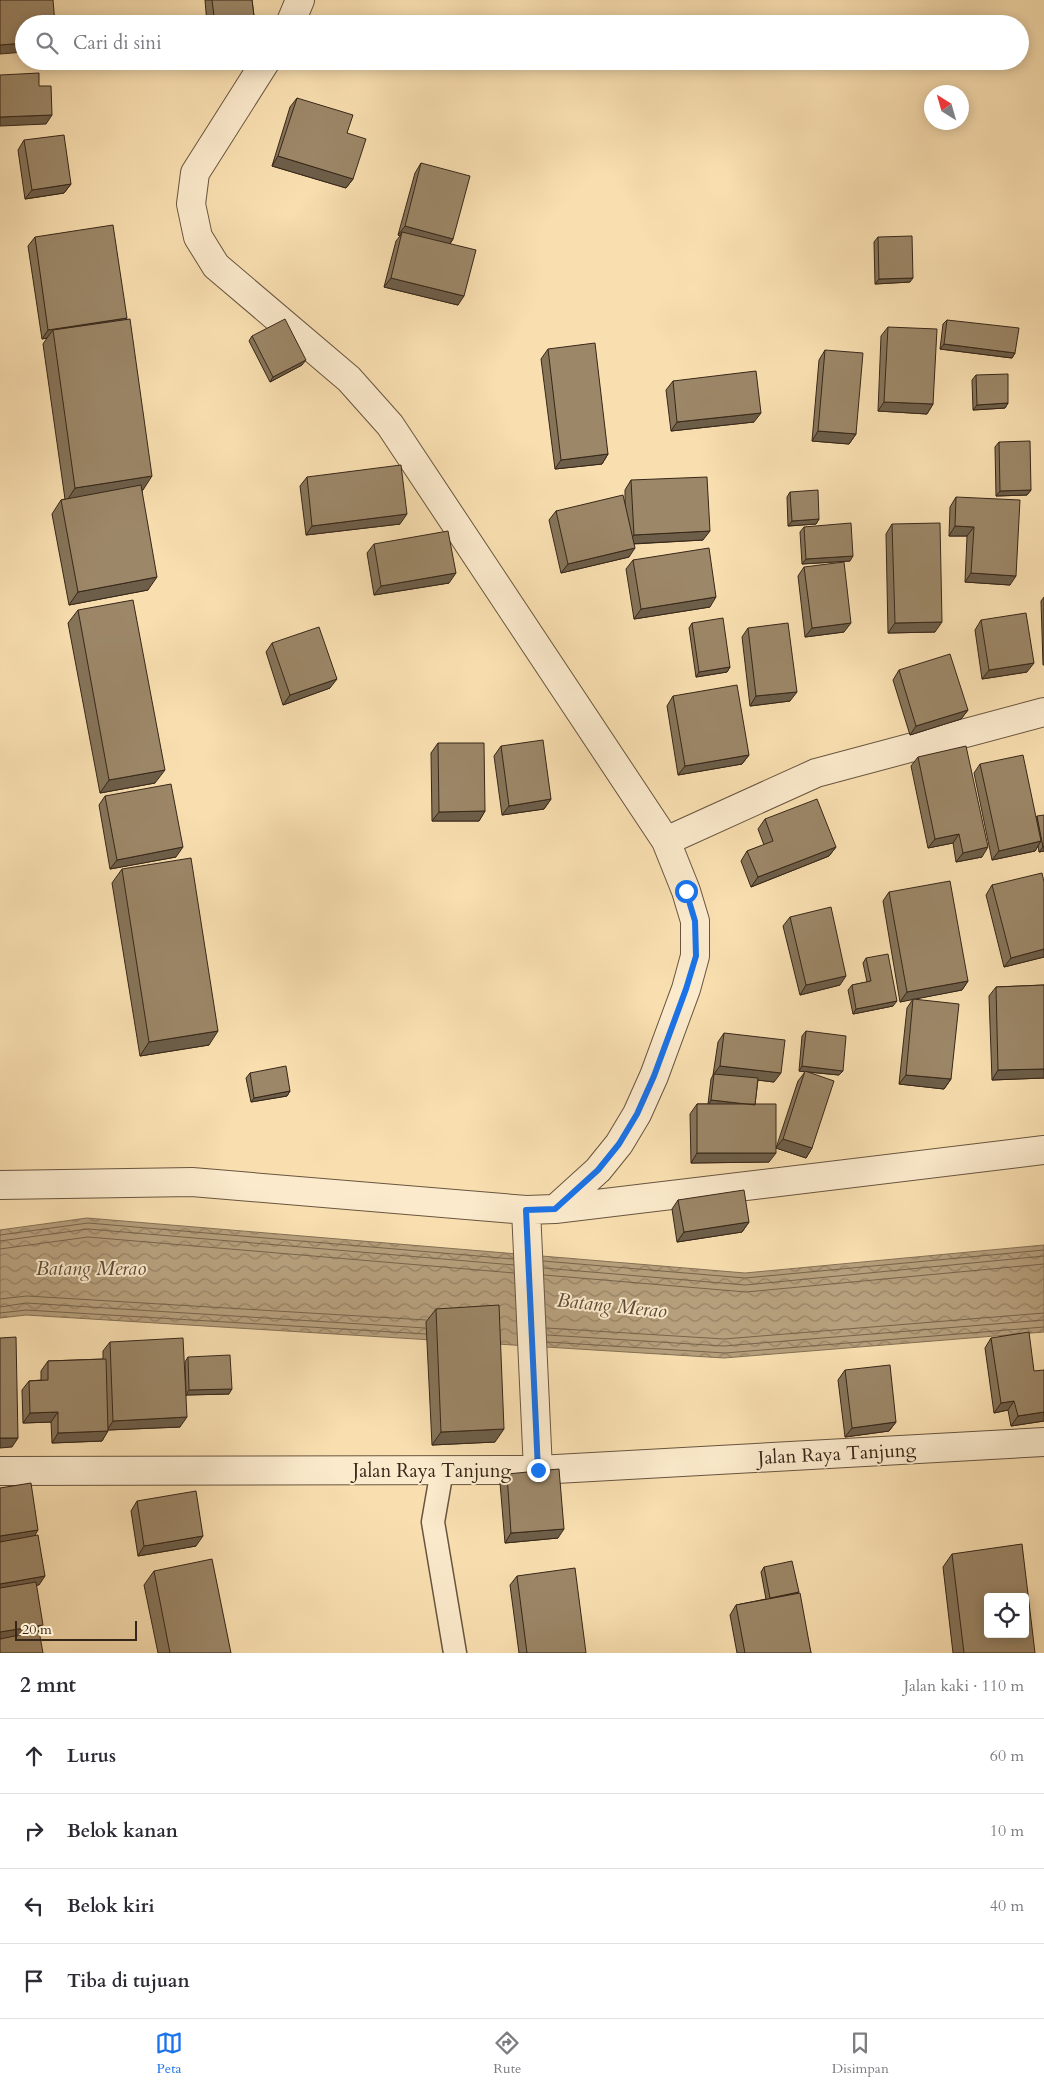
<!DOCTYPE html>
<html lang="id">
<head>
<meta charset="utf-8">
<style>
  body { margin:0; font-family:Cardo,serif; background:#f7f7f7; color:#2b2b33 }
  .controls { position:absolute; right:15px; bottom:15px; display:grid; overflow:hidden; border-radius:5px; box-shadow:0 2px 12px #0003 }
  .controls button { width:45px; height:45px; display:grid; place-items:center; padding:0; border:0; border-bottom:1px solid #e1e1e2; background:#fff; color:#2b2b33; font:25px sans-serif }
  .compass { position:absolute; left:924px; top:85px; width:45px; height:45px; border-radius:50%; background:#fff; box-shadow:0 2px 12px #0003; rotate:323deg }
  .scale { position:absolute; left:15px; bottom:12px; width:122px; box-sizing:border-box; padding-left:5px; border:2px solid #372719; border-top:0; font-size:14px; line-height:18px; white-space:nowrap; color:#372719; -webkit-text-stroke:4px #fbeacc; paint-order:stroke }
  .stop { position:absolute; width:15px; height:15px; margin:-11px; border:4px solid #1a73e8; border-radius:50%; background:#fff }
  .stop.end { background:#1a73e8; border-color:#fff; box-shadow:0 1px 5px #0008 }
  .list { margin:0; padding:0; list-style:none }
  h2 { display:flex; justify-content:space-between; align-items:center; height:65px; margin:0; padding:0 20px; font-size:21px }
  h2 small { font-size:16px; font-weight:400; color:#7c7c81 }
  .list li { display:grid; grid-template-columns:32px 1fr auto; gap:15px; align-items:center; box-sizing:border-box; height:75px; padding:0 20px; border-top:1px solid #e1e1e2 }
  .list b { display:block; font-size:19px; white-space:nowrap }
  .list em { font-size:16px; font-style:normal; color:#7c7c81 }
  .icon { flex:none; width:28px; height:28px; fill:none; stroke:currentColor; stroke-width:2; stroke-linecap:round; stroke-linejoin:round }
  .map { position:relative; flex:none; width:1044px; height:1653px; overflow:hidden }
  .search { position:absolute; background:#fff; box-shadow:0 2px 12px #0003; left:15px; right:15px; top:15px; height:55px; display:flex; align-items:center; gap:12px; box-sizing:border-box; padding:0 18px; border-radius:28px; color:#7c7c81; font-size:19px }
  .sheet { height:365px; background:#fff }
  nav { display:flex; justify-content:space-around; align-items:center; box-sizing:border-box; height:70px; border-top:1px solid #e1e1e2; background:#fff; font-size:14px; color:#7c7c81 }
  nav a { display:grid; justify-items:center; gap:2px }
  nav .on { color:#1a73e8 }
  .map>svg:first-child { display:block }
  .water { fill:url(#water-waves); stroke:#847055 }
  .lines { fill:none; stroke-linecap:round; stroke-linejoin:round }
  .shore { stroke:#77644b; stroke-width:1 }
  .service-casing { stroke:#68553f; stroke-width:25 }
  .minor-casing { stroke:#68553f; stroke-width:30 }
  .tertiary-casing { stroke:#68553f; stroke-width:30 }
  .service { stroke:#fbeacc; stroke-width:22 }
  .minor { stroke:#fbeacc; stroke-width:28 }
  .tertiary { stroke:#fbeacc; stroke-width:28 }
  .wall { fill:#867459; stroke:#372719 }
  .shaded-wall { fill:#6d5e49; stroke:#372719 }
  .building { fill:#9c8768; stroke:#372719; fill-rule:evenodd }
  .route { stroke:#1a73e8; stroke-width:6 }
  .labels { text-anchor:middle; stroke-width:4; stroke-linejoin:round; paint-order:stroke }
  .street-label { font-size:19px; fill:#372719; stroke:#fbeacc }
  .water-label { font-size:20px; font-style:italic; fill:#5d4b37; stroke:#fbeacc }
</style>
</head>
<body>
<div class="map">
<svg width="1044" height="1653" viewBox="0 0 1044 1653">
  <defs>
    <pattern id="water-waves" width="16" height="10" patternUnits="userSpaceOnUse" patternTransform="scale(1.25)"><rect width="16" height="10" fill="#b7a07d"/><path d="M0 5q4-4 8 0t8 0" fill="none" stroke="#968266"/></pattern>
  </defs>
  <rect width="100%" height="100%" fill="#f9dfb0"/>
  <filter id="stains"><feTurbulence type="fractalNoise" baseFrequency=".004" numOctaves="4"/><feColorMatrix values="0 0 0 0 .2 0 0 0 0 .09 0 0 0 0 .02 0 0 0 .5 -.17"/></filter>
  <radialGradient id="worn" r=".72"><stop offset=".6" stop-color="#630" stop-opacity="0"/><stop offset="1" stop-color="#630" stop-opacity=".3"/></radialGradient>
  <path class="water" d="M87 1218 745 1273 1044 1245V1332L724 1358 26 1315 0 1318V1230Z"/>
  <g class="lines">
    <path class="shore" d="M0 1235 88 1223 513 1259
      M0 1241 88 1229 514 1265
      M0 1249 88 1237 514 1273
      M543 1261 745 1278 1044 1250
      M544 1268 745 1285 1044 1256
      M544 1275 746 1292 1044 1264
      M0 1299 27 1296 426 1320
      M0 1307 26 1303 425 1328
      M0 1313 26 1310 426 1334
      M546 1328 724 1339 1044 1313
      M547 1335 724 1346 1044 1320
      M547 1342 725 1353 1044 1327"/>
    <g class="service-casing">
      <path id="service" d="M442 1470 433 1522 455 1653"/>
    </g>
    <g class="minor-casing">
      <path id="minor" d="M290 24 300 0
        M266 61 195 173 191 204 198 237 216 266 349 379 390 425 666 841 686 891 695 921V956L686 989 654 1076 637 1114 619 1144 598 1170 555 1209
        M666 841 816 773 1044 712
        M0 1185 192 1182 526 1210 555 1209 1044 1150
        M526 1210 538 1470"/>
    </g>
    <g class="tertiary-casing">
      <path id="tertiary" d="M0 1471 538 1470 1044 1442"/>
    </g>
    <use href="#service" class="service"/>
    <use href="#minor" class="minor"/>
    <use href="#tertiary" class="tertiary"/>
  </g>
  <path class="wall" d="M205 0H252L255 24H207Z
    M297 98 347 133 353 179 346 188 272 166 290 107Z
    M24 140 71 184 64 193 25 199 18 150Z
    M421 163 453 239 450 244 458 305 384 287 396 241 400 236 398 235 415 173Z
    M35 237 126 320 143 490H142L148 590 69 605 52 514 61 500 65 499 43 344 47 338 42 339 28 246Z
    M878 237 910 282 875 284 874 242Z
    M947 320 1015 353 1012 358 940 349 943 324Z
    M888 327 933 404 927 414 878 411 881 336Z
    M252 336 302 365 270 382 249 341Z
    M548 349 608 454 602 464 555 469 541 359Z
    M825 350 856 434 849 444 812 441 819 360Z
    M976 375 1008 403 1005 408 973 410 972 380Z
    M673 381 754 422 671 431 666 390Z
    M999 442 1031 490 1027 495 996 496 995 447Z
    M307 477 400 524 306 535 300 486Z
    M631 480 703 540 634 544 629 557 561 573 549 520 556 511 625 506V490Z
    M790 492 819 519 816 524 788 526 787 497Z
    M956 497 1010 585 965 582 967 536H949L950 507Z
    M892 524 935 632 888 633 886 534Z
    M804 527 850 561 802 564 800 532Z
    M374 544 449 583 374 595 367 553Z
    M633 560 710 607 634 619 626 569Z
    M804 567 844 632 805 637 798 576Z
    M1044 597V665H1043L1041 601Z
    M78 610 155 783 100 793 68 623Z
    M981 620 1027 672 982 679 975 630Z
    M692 623 730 667 727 672 696 677 689 628Z
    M748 628 790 701 750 706 742 637Z
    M272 643 330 688 283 705 266 652Z
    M899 670 968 710 961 719 910 735 893 680Z
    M673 696 749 755 742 764 678 775 667 706Z
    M438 743 485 811 479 821H432L431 753Z
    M501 746 551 799 544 809 502 815 494 756Z
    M918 757 982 857 956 862 953 843 928 848 911 766Z
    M980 764 1036 817 1037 816 1044 851 1039 852 1038 846 1035 851 992 860 974 773Z
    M105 796 176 857 110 869 99 805Z
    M765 819 836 847 829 856 751 887 741 861 747 851 764 845 758 829Z
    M122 869 209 1045 140 1056 112 883Z
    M1044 882V957L1004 967 986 895 992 885Z
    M889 892 968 981 962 990 914 999 951 1079 944 1089 899 1084 907 1008 913 999 900 1002 883 901Z
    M790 917 840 985 800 995 783 926Z
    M866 958 893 1006 853 1014 848 990 852 985 867 982 863 963Z
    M1044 985V1078L992 1080 989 996 996 987Z
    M806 1031 843 1071 839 1075 807 1072 812 1148 806 1158 776 1148 798 1081 805 1072 799 1071 802 1036Z
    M724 1033 774 1082 758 1080 755 1104 769 1162 691 1163 690 1114 697 1104H708L711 1079 713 1075 718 1042Z
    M250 1073 290 1091 287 1096 251 1102 246 1078Z
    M678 1200 749 1222 742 1232 677 1242 672 1209Z
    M436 1309 495 1442 432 1445 426 1322Z
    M991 1338 1034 1371 1044 1421 1011 1426 1008 1410 994 1413 985 1348Z
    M110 1342 186 1392 185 1362 188 1357 229 1394 186 1395 180 1427 108 1430 102 1441 52 1443 51 1422 23 1423 22 1390 29 1381 41 1380V1371L48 1361 103 1359V1351Z
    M845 1370 896 1422 889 1431 845 1437 838 1380Z
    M507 1474 558 1538 505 1543 500 1483Z
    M137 1501 196 1546 138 1556 131 1511Z
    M952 1554 1035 1653H953L943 1567Z
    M764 1567 799 1592 797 1593 811 1653H737L730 1615 736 1605 766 1599 761 1572Z
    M154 1571 231 1653H158L144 1585Z
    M517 1576 586 1653H519L510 1585Z"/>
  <path class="shaded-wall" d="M24 43V52L0 54V45Z
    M52 115 46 124 0 126V117Z
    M278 156 353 179 346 188 272 166Z
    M71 184 64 193 25 199 32 190Z
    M405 226 453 239 446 248 402 232 400 236 398 235Z
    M391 278 464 296 458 305 384 287Z
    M913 278 910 282 875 284 879 279Z
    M127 318 120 328 53 330 47 338 42 339 48 330Z
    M944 344 1015 353 1012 358 940 349Z
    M306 360 302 365 270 382 273 377Z
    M884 402 933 404 927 414 878 411Z
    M1008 403 1005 408 973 410 977 405Z
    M761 413 754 422 671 431 677 422Z
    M818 431 856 434 849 444 812 441Z
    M608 454 602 464 555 469 561 460Z
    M152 476 143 490 66 502 75 488Z
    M1031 490 1027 495 996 496 1000 491Z
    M407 514 400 524 306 535 312 526Z
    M819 519 816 524 788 526 792 521Z
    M955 526 974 527 967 536H949Z
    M710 531 703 540 627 544 634 535Z
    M635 548 629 557 561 573 568 564Z
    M853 556 850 561 802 564 806 559Z
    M456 573 449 583 374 595 381 586Z
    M971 573 1016 576 1010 585 965 582Z
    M157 577 148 590 69 605 78 592Z
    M716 597 710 607 634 619 641 609Z
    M942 622 935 632 888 633 895 623Z
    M851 623 844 632 805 637 812 628Z
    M1034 663 1027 672 982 679 989 670Z
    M730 667 727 672 696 677 699 672Z
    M337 679 330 688 283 705 290 695Z
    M797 692 790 701 750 706 756 696Z
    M968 710 961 719 910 735 916 726Z
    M749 755 742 764 678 775 685 766Z
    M165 770 155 783 100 793 109 780Z
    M551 799 544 809 502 815 509 806Z
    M485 811 479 821H432L439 812Z
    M959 834 953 843 928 848 935 839Z
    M1041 841 1035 851 992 860 999 851Z
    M1044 846V851L1039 852 1043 847Z
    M183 847 176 857 110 869 117 860Z
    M836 847 829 856 751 887 758 877Z
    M988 847 982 857 956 862 963 853Z
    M1044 949V957L1004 967 1011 958Z
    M846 976 840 985 800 995 806 985Z
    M968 981 962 990 900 1002 907 992Z
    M897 1001 893 1006 853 1014 856 1009Z
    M218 1031 209 1045 140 1056 149 1042Z
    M720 1066 781 1073 774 1082 714 1075V1074L713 1075Z
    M802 1066 843 1071 839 1075 799 1071Z
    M1044 1069V1078L992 1080 998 1070Z
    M906 1075 951 1079 944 1089 899 1084Z
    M290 1091 287 1096 251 1102 254 1098Z
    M711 1100 755 1105H708Z
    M783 1139 812 1148 806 1158 776 1148Z
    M697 1153H776L769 1162 691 1163Z
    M749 1222 742 1232 677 1242 684 1232Z
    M232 1389 229 1394 186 1395 189 1390Z
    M1014 1401 1008 1410 994 1413 1001 1403Z
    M58 1412 51 1422 23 1423 30 1413Z
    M1044 1412V1421L1011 1426 1018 1416Z
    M187 1417 180 1427 107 1430 113 1421Z
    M896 1422 889 1431 845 1437 852 1428Z
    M504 1429 495 1442 432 1445 441 1432Z
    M108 1431 102 1441 52 1443 58 1433Z
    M0 1438H18L12 1447 0 1448Z
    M564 1529 558 1538 505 1543 511 1533Z
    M38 1530 32 1540 0 1544V1536Z
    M203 1536 196 1546 138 1556 144 1546Z
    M45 1576 39 1585 0 1592V1584Z
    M799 1592 795 1597 767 1603 770 1598Z
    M43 1625 36 1634 0 1641V1632Z"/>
  <path class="building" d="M0 0H53L55 24H24V43L0 45Z
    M212 0H252L255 24H215Z
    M39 73V86H51L52 115 0 117V75Z
    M297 98 353 115 347 133 366 139 353 179 278 156Z
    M64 135 71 184 32 190 24 140Z
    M421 163 470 176 453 239 405 226Z
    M113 225 127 318 48 330 35 237Z
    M402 232 476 250 464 296 391 278Z
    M912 236 913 278 879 279 878 237Z
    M130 319 152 476 75 488 53 330Z
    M285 319 306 360 273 377 252 336Z
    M947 320 1019 328 1015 353 944 344Z
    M888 327 937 329 933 404 884 402Z
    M595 343 608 454 561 460 548 349Z
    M825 350 863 353 856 434 818 431Z
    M756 371 761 413 677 422 673 381Z
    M1008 374V403L977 405 976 375Z
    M1030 441 1031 490 1000 491 999 442Z
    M401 465 407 514 312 526 307 477Z
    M707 477 710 531 634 535 631 480Z
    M141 485 157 577 78 592 61 500Z
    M818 490 819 519 792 521 790 492Z
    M623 495 635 548 568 564 556 511Z
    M956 497 1020 500 1016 576 971 573 974 527 955 526Z
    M851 523 853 556 806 559 804 527Z
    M940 523 942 622 895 623 892 524Z
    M448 531 456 573 381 586 374 544Z
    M709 548 716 597 641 609 633 560Z
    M844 562 851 623 812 628 804 567Z
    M133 600 165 770 109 780 78 610Z
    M1026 613 1034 663 989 670 981 620Z
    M723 618 730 667 699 672 692 623Z
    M788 623 797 692 756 696 748 628Z
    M319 627 337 679 290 695 272 643Z
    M950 654 968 710 916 726 899 670Z
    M737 685 749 755 685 766 673 696Z
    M543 740 551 799 509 806 501 746Z
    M438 743H484L485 811 439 812Z
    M966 746 988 847 963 853 959 834 935 839 918 757Z
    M1023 755 1041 841 999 851 980 764Z
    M171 784 183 847 117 860 105 796Z
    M817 799 836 847 758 877 747 851 773 841 765 819Z
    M1044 815V846L1043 847 1037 816Z
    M191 858 218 1031 149 1042 122 869Z
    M1042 873 1044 882V949L1011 958 992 885Z
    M950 881 968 981 907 992 889 892Z
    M831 907 846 976 806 985 790 917Z
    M888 954 897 1001 856 1009 852 985 871 981 866 958Z
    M1044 985V1069L998 1070 996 987Z
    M913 999 959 1004 951 1079 906 1075Z
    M806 1031 846 1036 843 1071 802 1066Z
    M724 1033 785 1040 781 1073 720 1066Z
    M286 1066 290 1091 254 1098 250 1073Z
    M805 1071 834 1081 812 1148 783 1139Z
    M714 1074 758 1078 755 1105 711 1100Z
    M697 1104H776V1153H697Z
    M744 1190 749 1222 684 1232 678 1200Z
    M499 1305 504 1429 441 1432 436 1309Z
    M1029 1332 1034 1371 1044 1370V1412L1018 1416 1014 1401 1001 1403 991 1338Z
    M16 1337 18 1438H0V1338Z
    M183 1338 187 1417 113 1421 110 1342Z
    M230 1355 232 1389 189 1390 188 1357Z
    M106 1359 108 1431 58 1433V1412L30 1413 29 1381 48 1380V1361Z
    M890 1365 896 1422 852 1428 845 1370Z
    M559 1469 564 1529 511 1533 507 1474Z
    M31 1483 38 1530 0 1536V1488Z
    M196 1491 203 1536 144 1546 137 1501Z
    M38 1535 45 1576 0 1584V1542Z
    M1022 1544 1035 1653H964L952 1554ZM988 1597H1025V1634H988Z
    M212 1559 231 1653H170L154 1571Z
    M792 1561 799 1592 770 1598 764 1567Z
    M575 1568 586 1653H527L517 1576Z
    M36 1582 43 1625 0 1632V1588Z
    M800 1593 811 1653H745L736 1605Z
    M39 1631 43 1653H0V1639Z"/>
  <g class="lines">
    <path class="route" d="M538 1470 526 1210 555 1209 598 1170 619 1144 637 1114 654 1076 686 989 696 956 695 921 686 891"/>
  </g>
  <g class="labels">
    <g class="street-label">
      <text transform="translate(837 1453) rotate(-3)" y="7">Jalan Raya Tanjung</text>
      <text x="432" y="1477">Jalan Raya Tanjung</text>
    </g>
    <g class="water-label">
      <text x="91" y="1275">Batang Merao</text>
      <text transform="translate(612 1305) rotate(6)" y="7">Batang Merao</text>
    </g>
  </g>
  <rect width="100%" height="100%" filter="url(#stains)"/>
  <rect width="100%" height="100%" fill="url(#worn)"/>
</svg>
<div class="controls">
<button><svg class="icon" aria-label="locate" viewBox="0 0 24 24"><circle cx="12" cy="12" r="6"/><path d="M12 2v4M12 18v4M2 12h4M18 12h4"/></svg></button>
</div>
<svg class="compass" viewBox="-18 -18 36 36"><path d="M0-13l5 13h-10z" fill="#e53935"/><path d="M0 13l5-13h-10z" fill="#7c7c81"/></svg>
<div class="scale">20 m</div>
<div class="stop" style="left:686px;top:891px"></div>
<div class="stop end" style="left:538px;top:1470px"></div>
<div class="search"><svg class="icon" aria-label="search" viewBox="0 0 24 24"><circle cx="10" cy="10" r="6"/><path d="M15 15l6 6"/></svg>Cari di sini</div>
</div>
<section class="sheet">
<h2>2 mnt<small>Jalan kaki · 110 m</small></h2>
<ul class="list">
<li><svg class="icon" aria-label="ahead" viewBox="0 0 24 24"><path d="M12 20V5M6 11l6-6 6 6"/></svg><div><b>Lurus</b></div><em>60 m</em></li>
<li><svg class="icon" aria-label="right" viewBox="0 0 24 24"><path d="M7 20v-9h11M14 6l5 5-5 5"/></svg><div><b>Belok kanan</b></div><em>10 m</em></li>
<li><svg class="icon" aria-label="left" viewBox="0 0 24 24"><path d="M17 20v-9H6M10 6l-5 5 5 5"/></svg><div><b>Belok kiri</b></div><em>40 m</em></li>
<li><svg class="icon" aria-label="arrive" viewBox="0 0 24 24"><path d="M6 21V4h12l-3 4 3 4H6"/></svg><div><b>Tiba di tujuan</b></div></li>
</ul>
</section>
<nav>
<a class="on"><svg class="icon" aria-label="map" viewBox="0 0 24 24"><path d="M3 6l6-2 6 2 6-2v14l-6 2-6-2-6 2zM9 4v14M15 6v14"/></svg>Peta</a>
<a><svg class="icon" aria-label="directions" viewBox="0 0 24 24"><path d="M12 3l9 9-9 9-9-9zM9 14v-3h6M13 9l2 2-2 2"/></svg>Rute</a>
<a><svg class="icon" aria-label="saved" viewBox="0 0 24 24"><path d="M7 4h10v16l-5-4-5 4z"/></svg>Disimpan</a>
</nav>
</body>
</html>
